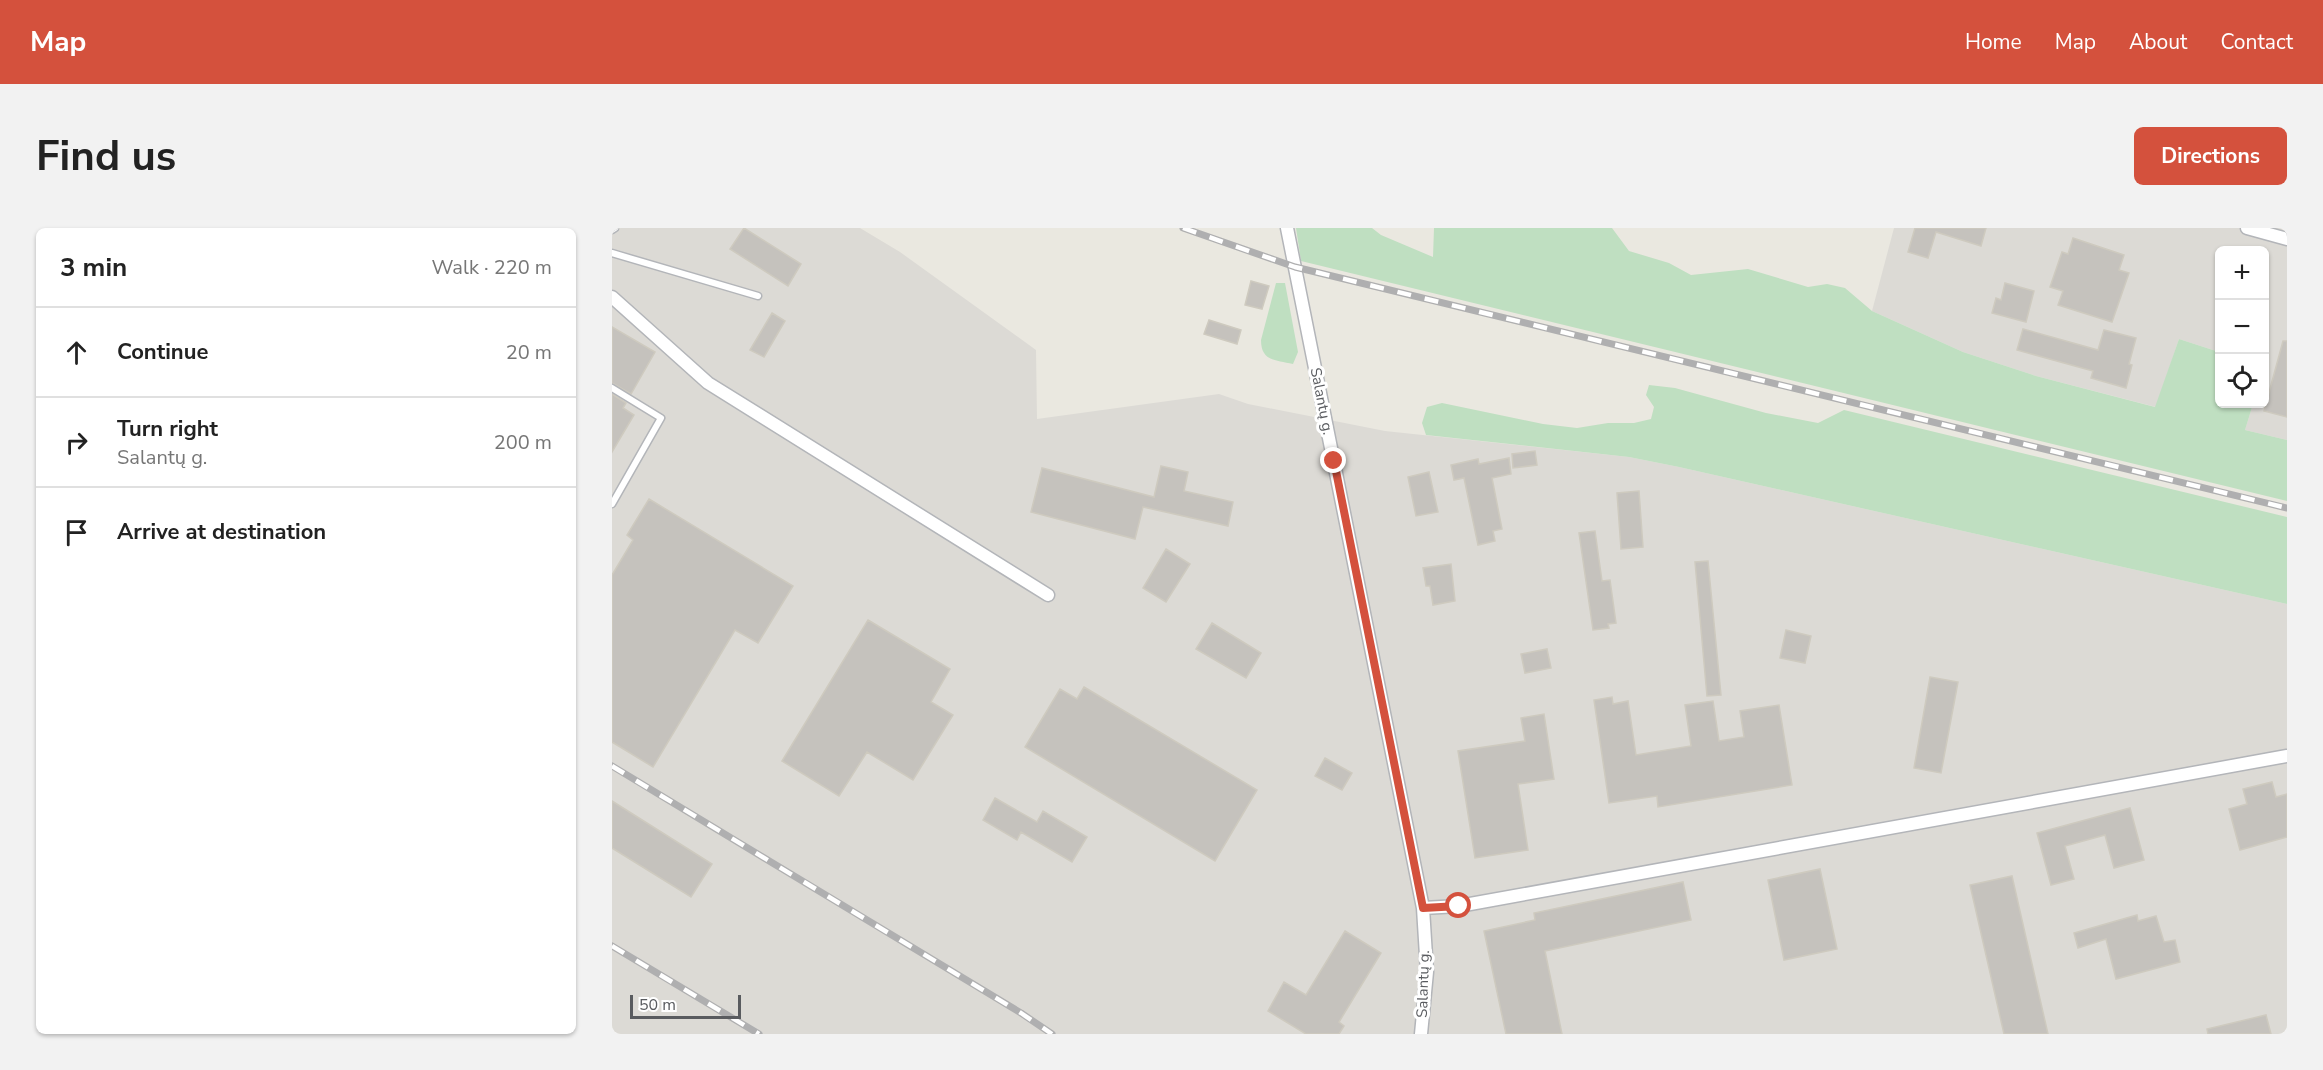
<!DOCTYPE html>
<html lang="en">
<head>
<meta charset="utf-8">
<style>
  body { margin:0; font-family:"Nunito Sans",sans-serif; background:#f2f2f2; color:#222 }
  .controls { position:absolute; right:18px; top:18px; display:grid; overflow:hidden; border-radius:9px; box-shadow:0 2px 4px #0004 }
  .controls button { width:54px; height:54px; display:grid; place-items:center; padding:0; border:0; border-bottom:2px solid #e0e0e0; background:#fff; color:#222; font:30px sans-serif }
  .scale { position:absolute; left:18px; bottom:15px; width:111px; box-sizing:border-box; padding-left:6px; border:3px solid #595b5f; border-top:0; font-size:16px; line-height:21px; white-space:nowrap; color:#595b5f; -webkit-text-stroke:4px #fff; paint-order:stroke }
  .stop { position:absolute; width:18px; height:18px; margin:-14px; border:4px solid #d4513d; border-radius:50%; background:#fff }
  .stop.end { background:#d4513d; border-color:#fff; box-shadow:0 2px 6px #0008 }
  .list { margin:0; padding:0; list-style:none }
  h2 { display:flex; justify-content:space-between; align-items:center; height:78px; margin:0; padding:0 24px; font-size:26px }
  h2 small { font-size:20px; font-weight:400; color:#767676 }
  .list li { display:grid; grid-template-columns:39px 1fr auto; gap:18px; align-items:center; box-sizing:border-box; height:90px; padding:0 24px; border-top:2px solid #e0e0e0 }
  .list b { display:block; font-size:22px; white-space:nowrap }
  .list p { margin:0; font-size:20px; white-space:nowrap; color:#767676 }
  .list em { font-size:20px; font-style:normal; color:#767676 }
  .icon { flex:none; width:33px; height:33px; fill:none; stroke:currentColor; stroke-width:2; stroke-linecap:round; stroke-linejoin:round }
  .map { position:relative; flex:none; width:1675px; height:806px; overflow:hidden; border-radius:9px }
  header { display:flex; align-items:center; gap:36px; box-sizing:border-box; height:84px; padding:0 30px; background:#d4513d; color:#fff }
  header strong { font-size:28px }
  nav { display:flex; gap:33px; margin-inline-start:auto; font-size:21px }
  .intro { display:flex; align-items:center; justify-content:space-between; box-sizing:border-box; height:144px; padding:0 36px }
  h1 { margin:0; font-size:42px }
  .button { padding:15px 27px; border-radius:9px; background:#d4513d; color:#fff; font-size:21px; font-weight:700 }
  main { display:flex; gap:36px; padding:0 36px }
  aside { flex:1; background:#fff; border-radius:9px; box-shadow:0 2px 4px #0004 }
  .map>svg:first-child { display:block }
  .industrial { fill:#dcdad5 }
  .green { fill:#bfdfc1 }
  .building { fill:#c5c2bd; stroke:#cecabf; stroke-width:1.5 }
  .lines { fill:none; stroke-linecap:round; stroke-linejoin:round }
  .lane-casing { stroke:#b3b5b9; stroke-width:9 }
  .street-casing { stroke:#b3b5b9; stroke-width:15 }
  .lane { stroke:#fff; stroke-width:6 }
  .street { stroke:#fff; stroke-width:12 }
  .rail-casing { stroke:#afafb0; stroke-width:7 }
  .rail { stroke:#fff; stroke-width:4.5; stroke-dasharray:14; stroke-linecap:butt }
  .route { stroke:#d4513d; stroke-width:8 }
  .labels { text-anchor:middle; stroke-width:6; stroke-linejoin:round; paint-order:stroke }
  .street-label { font-size:15px; fill:#595b5f; stroke:#fff }
</style>
</head>
<body>
<header>
<strong>Map</strong>
<nav><a>Home</a><a>Map</a><a>About</a><a>Contact</a></nav>
</header>
<div class="intro"><h1>Find us</h1><a class="button">Directions</a></div>
<main>
<aside>
<h2>3 min<small>Walk · 220 m</small></h2>
<ul class="list">
<li><svg class="icon" aria-label="ahead" viewBox="0 0 24 24"><path d="M12 20V5M6 11l6-6 6 6"/></svg><div><b>Continue</b></div><em>20 m</em></li>
<li><svg class="icon" aria-label="right" viewBox="0 0 24 24"><path d="M7 20v-9h11M14 6l5 5-5 5"/></svg><div><b>Turn right</b><p>Salantų g.</p></div><em>200 m</em></li>
<li><svg class="icon" aria-label="arrive" viewBox="0 0 24 24"><path d="M6 21V4h12l-3 4 3 4H6"/></svg><div><b>Arrive at destination</b></div></li>
</ul>
</aside>
<div class="map">
<svg width="1675" height="806" viewBox="0 0 1675 806">
  <rect width="100%" height="100%" fill="#eae8e0"/>
  <path class="industrial" d="M0 0H248L288 24 424 122 425 191 607 166 636 176 773 203 1017 229 1067 239 1675 376V806H0Z
    M1282 0H1675V212L1633 202 1641 176H1652V22H1608L1607 124 1567 111 1544 179 1424 148 1351 124 1260 83Z"/>
  <path class="green" d="M684 0H760L769 7 821 29 822 0H1000L1017 23 1057 35 1079 47 1136 41 1196 59 1215 56 1233 60 1260 83 1351 124 1424 148 1543 179 1567 111 1607 124 1608 176H1641L1633 202 1675 212V273L689 33Z
    M664 55H673L686 124 681 136C663 132 649 133 649 112Z
    M1037 157 1063 160 1154 185 1206 195 1232 182 1675 289V376L1067 239 1017 229 814 207 810 195 815 179 830 175 931 196 965 200 996 195H1022L1039 191 1042 179 1034 167Z"/>
  <path class="building" d="M132 0 189 36 176 58 118 21Z
    M1303 0H1374L1369 18 1324 4 1316 30 1296 24Z
    M1461 10 1512 27 1507 42 1517 45 1500 94 1446 77 1451 63 1438 59 1450 24 1456 26Z
    M639 53 657 58 650 81 633 77Z
    M1393 55 1422 63 1414 94 1380 85 1384 70 1389 72Z
    M160 85 173 93 152 129 138 122Z
    M597 92 629 102 625 116 592 106Z
    M0 99 43 124 19 166 0 155Z
    M1411 101 1486 122 1492 102 1524 110 1517 136 1520 137 1514 160 1479 150 1481 143 1405 122Z
    M1671 113H1675V189L1652 183Z
    M0 166 14 175 11 180 22 187 0 224Z
    M923 223 925 237 901 240 900 226Z
    M897 230 899 246 880 250 890 301 881 303 883 313 866 317 852 250 842 252 839 237 866 231 867 236Z
    M549 238 576 244 572 263 621 274 616 298 531 279 523 311 419 284 430 240 542 269Z
    M817 244 826 284 804 288 796 249Z
    M1027 263 1031 319 1009 321 1005 265Z
    M37 271 181 358 146 415 123 402 41 539 0 514V347L21 312 15 307Z
    M983 303 990 353 998 352 1004 395 996 396 997 400 981 402 967 305Z
    M554 321 578 336 554 374 531 360Z
    M1096 333 1109 467 1095 468 1083 334Z
    M839 336 843 373 821 377 818 358H814L811 340Z
    M256 392 338 441 319 474 341 487 301 552 255 524 227 568 170 533Z
    M600 395 649 425 634 450 584 421Z
    M1174 402 1199 408 1193 435 1168 430Z
    M935 421 939 440 913 445 909 426Z
    M1318 449 1346 454 1329 545 1302 540Z
    M472 459 645 562 603 633 413 519 448 461 465 471Z
    M1000 469 1001 476 1016 473 1024 527 1079 518 1073 477 1101 473 1107 513 1132 509 1128 483 1167 477 1180 557 1046 579 1045 568 997 575 982 472Z
    M932 486 942 551 906 556 916 622 863 630 846 523 913 513 909 490Z
    M713 530 740 545 730 562 703 548Z
    M1660 554 1664 569 1675 566V609L1628 622 1617 581 1635 576 1631 561Z
    M383 570 425 594 431 583 475 609 460 634 409 604 405 612 371 592Z
    M0 573 100 636 79 669 0 620Z
    M1518 580 1532 632 1502 640 1493 607 1453 618 1462 651 1439 657 1425 605Z
    M1208 641 1225 721 1172 732 1156 652Z
    M1400 648 1436 806H1392L1358 657Z
    M1071 654 1079 692 933 723 950 806H894L872 703 923 692 922 685Z
    M1525 687 1526 693 1544 688 1552 714 1563 712 1568 734 1504 751 1494 711 1466 720 1462 705Z
    M733 703 769 725 727 794 732 798 727 806H694L656 783 672 754 694 767Z
    M1654 787 1659 806H1596L1595 801Z"/>
  <g class="lines">
    <g class="lane-casing">
      <path id="lane" d="M0 2 3 0
        M0 25 146 68
        M0 160 49 190 0 276"/>
    </g>
    <g class="street-casing">
      <path id="street" d="M675 0 811 680 815 744 809 806
        M1635 0 1675 11
        M0 69 96 155 436 367
        M811 680 847 678 1675 528"/>
    </g>
    <use href="#lane" class="lane"/>
    <use href="#street" class="street"/>
    <g class="rail-casing">
      <path id="rail" d="M571 0 683 39 1675 280
        M0 538 409 785 440 806
        M0 718 147 806"/>
    </g>
    <use href="#rail" class="rail"/>
  </g>
  <g class="lines">
    <path class="route" d="M722 233 811 680 847 678"/>
  </g>
  <g class="labels">
    <g class="street-label">
      <text transform="translate(710 173) rotate(79)" y="5">Salantų g.</text>
      <text transform="translate(811 756) rotate(-88)" y="5">Salantų g.</text>
    </g>
  </g>
</svg>
<div class="controls">
<button>+</button>
<button>−</button>
<button><svg class="icon" aria-label="locate" viewBox="0 0 24 24"><circle cx="12" cy="12" r="6"/><path d="M12 2v4M12 18v4M2 12h4M18 12h4"/></svg></button>
</div>
<div class="scale">50 m</div>
<div class="stop" style="left:847px;top:678px"></div>
<div class="stop end" style="left:722px;top:233px"></div>
</div>
</main>
</body>
</html>
